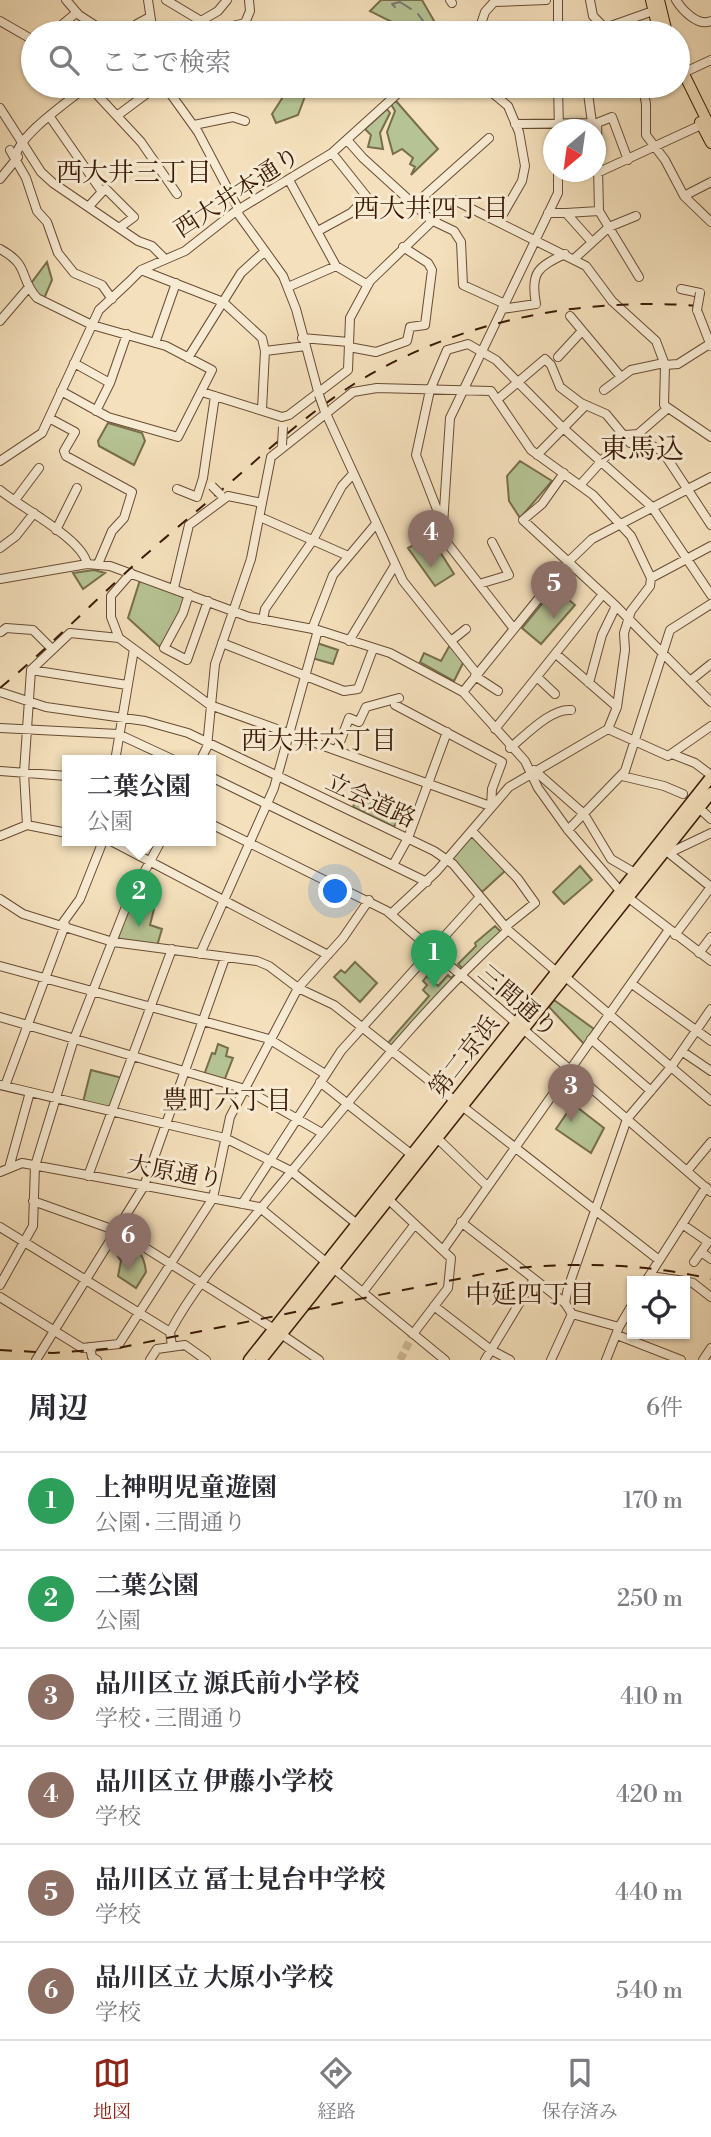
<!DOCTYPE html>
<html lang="ja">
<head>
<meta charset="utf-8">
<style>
  body { margin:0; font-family:"Libre Bodoni","Noto Serif JP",serif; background:#f7f7f7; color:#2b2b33 }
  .controls { position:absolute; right:21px; bottom:21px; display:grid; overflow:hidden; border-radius:0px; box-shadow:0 2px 5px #0004 }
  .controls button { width:63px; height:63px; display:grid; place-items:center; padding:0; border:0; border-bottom:2px solid #e1e1e2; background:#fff; color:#2b2b33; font:35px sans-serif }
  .compass { position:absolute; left:543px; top:119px; width:63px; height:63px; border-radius:50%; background:#fff; box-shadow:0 2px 5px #0004; rotate:209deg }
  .you { position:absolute; left:336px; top:892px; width:24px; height:24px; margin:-18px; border:5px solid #fff; border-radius:50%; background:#1a73e8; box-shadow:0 0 0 10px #1a73e833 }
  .badge { display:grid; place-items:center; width:46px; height:46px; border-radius:50%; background:#8f2418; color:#fff; font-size:23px; font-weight:700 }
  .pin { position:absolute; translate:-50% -58px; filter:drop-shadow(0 2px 4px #0008) }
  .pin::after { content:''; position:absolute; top:37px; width:24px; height:21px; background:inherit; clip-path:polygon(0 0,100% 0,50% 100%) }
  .popup { position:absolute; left:62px; top:755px; width:154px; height:91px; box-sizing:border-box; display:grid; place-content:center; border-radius:0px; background:#fff; filter:drop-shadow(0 2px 5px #0005); font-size:23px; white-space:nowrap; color:#7c7c81 }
  .popup b { font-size:26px; color:#2b2b33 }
  .popup::after { content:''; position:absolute; left:50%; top:100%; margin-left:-14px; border:14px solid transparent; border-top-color:#fff }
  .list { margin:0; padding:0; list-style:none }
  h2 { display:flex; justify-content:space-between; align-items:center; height:91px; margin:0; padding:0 28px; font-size:30px }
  h2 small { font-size:23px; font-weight:400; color:#7c7c81 }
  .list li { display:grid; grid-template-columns:46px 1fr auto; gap:21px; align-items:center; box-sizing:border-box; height:98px; padding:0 28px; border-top:2px solid #e1e1e2 }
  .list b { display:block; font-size:26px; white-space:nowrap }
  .list p { margin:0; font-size:23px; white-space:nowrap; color:#7c7c81 }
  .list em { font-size:23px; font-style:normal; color:#7c7c81 }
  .icon { flex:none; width:38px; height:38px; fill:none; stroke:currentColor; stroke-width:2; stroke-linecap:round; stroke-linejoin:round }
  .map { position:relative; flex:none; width:711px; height:1360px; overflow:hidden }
  .search { position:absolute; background:#fff; box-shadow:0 2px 5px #0004; left:21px; right:21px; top:21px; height:77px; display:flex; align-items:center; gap:18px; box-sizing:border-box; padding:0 24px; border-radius:38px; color:#7c7c81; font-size:26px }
  .sheet { height:679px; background:#fff }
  nav { display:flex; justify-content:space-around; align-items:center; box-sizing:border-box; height:98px; border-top:2px solid #e1e1e2; background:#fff; font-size:19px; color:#7c7c81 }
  nav a { display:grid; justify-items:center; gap:4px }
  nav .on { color:#8f2418 }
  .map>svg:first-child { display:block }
  .green { fill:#b6c394; stroke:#786e4c; stroke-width:2 }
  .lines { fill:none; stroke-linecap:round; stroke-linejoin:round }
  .stream { stroke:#787a73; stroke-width:2 }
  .minor-tunnel { stroke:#cfb897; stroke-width:8; stroke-dasharray:8 4; stroke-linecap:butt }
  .minor-casing { stroke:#684c33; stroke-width:10 }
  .major-casing { stroke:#3a1a05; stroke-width:12 }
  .highway-casing { stroke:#3a1a05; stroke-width:13 }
  .minor { stroke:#f8ebd3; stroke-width:8 }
  .major { stroke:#f4e0bc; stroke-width:10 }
  .highway { stroke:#f4e0bc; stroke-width:10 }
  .rail { stroke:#3a1a05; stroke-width:2; stroke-dasharray:12 12; stroke-linecap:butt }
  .minor-bridge-casing { stroke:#684c33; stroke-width:10; stroke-linecap:butt }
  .minor-bridge { stroke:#f8ebd3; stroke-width:8 }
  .labels { text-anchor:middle; stroke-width:6; stroke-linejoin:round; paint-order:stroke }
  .street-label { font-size:24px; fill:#3a1a05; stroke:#f8ebd3 }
  .neighbourhood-label { font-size:26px; fill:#3a1a05; stroke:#f8ebd3 }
  .quarter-label { font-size:28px; fill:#3a1a05; stroke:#f8ebd3 }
</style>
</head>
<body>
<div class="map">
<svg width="711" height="1360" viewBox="0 0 711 1360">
  <rect width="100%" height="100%" fill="#f4e0bc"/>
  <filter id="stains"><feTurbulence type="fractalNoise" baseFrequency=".00286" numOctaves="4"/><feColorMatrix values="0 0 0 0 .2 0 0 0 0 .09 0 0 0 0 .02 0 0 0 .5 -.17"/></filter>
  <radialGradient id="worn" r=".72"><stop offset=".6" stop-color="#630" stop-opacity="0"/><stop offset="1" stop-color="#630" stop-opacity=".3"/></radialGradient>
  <path class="green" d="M381 0H422L441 33C412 33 395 24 370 11Z
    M290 86 307 91 298 115 276 123 272 114Z
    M396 101 438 149 411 175 415 167 410 164 413 158 402 149 393 154 387 132 395 111 391 104Z
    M387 109 390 113 380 133 383 149 368 147 371 135 365 129Z
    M47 262 52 280 43 301 29 286Z
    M108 423 142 433 145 441 134 465 99 446 98 441Z
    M520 461 552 481 520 518 509 501 507 476Z
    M430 536 454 574 435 586 408 548Z
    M94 570 105 573 83 589 73 573Z
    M140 580 187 597 162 649 128 618Z
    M555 588 575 605 541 644 522 628Z
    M317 643 338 650 333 664 312 658Z
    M451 643 464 661 454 681 420 662 424 653 441 661Z
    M359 791 388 803 386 809 400 815 394 827 353 807Z
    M472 834 505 871 482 892 451 858Z
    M580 866 592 880 564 904 553 892Z
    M129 905 154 909 150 925 162 929 157 946 117 941Z
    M495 926 501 932 391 1047 387 1044 429 996 423 990 427 985 423 981 427 976 438 986 448 975 451 978 462 968 458 964 476 946 475 943Z
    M355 962 377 983 360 1002 334 977 341 970 345 973Z
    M554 1000 594 1029 584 1044 549 1007Z
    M218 1044 228 1048 226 1056 233 1058 224 1081 204 1075 212 1053 215 1054Z
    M91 1070 122 1078 110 1109 83 1102Z
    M573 1104 604 1128 591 1153 556 1129Z
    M120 1237C136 1247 144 1252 146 1272L136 1288 118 1276 121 1261 112 1248Z"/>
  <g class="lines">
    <path class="stream" d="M395 7 392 4 400 2 411 9
      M418 14 432 33"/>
    <path class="minor-tunnel" d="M400 1360 413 1334"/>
    <g class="minor-casing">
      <path id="minor" d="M66 0 79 15 107 33
        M148 0 153 33
        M166 0 221 33
        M450 0 452 3
        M558 0V33
        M590 0 593 16 605 28 604 33
        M676 0C682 10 698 27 711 21
        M0 21 33 40
        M201 21 218 11 227 0
        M605 28 653 11
        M216 30 245 23 250 11 249 0
        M52 33 76 13
        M132 33 137 24 150 17
        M478 33 485 12 494 2 546 0
        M683 73 711 60
        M89 86 141 142 177 194
        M165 86 198 132 239 210
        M299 86H302
        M484 86 508 106 519 132 525 166 522 181 499 221
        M558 86 559 130
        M587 86 592 123
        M637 86 644 93 646 104V135L665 160 684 196 711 222
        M644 93 658 86
        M0 108 41 172 53 183 138 241 152 246 165 259
        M118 115 157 86
        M50 117 102 192 90 205
        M597 123 599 211 639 277
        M515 124 597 123 612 117 628 160
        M194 125 233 117 245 121
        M348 141 363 158 431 220 454 231 461 242 463 285 505 304
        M10 150 26 178 37 211 47 222 58 253 74 273 102 285 112 299
        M15 158C19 134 68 102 87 86
        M597 173 701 125
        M0 179 18 157
        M289 180 336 266
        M102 192 106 189 134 217 119 228
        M684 196 711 182
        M414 205 489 138
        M236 211 283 276 296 309 319 395
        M548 213H566L591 241
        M566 213 599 211
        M318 231 351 213 367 197 332 153
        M0 249C31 266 18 277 37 298L92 325 166 346 212 370 178 437 108 417 61 391
        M574 259 609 227 636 216
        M141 270 223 302 262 338 265 351 262 409
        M288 287 336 266 368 285
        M681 289 700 293
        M502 309 536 304C530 272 538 267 565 254
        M697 310 711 346
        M570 316 621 377
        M0 321 29 287
        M302 338 349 342
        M155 343 176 283
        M349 347 376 352 407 341 410 327 425 325 432 270 428 263 403 247
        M265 351 306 346
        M558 357 582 331
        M188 358 241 273 265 251
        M74 363 110 383
        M665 365 678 364 711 343
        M604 390 631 370 664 363
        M202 392 282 417 289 415 348 370 350 318 370 281 454 200 586 266 612 301 656 341 665 365 664 405 711 437
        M498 399 545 359 551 365 560 387 581 403 606 414 630 443 651 445 663 452 711 525
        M324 409 403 581 477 674
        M96 411 110 383 127 334
        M49 418 75 432 64 451 66 456 132 492 124 518 112 531 98 564
        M537 455 585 406
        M0 461 42 433 99 310 129 282 141 270 185 251 236 211 332 153 406 86
        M564 473 542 504 523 520 616 606 711 702
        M581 484 625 435 638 434 668 408
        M177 489 197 497 203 478 215 396
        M0 490C20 507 83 539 87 564
        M15 500 39 468
        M260 517 346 555
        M443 525 416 455 430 390 447 350 468 344 496 360 562 427 652 507 711 595
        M56 530 77 488
        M0 548 16 536 34 513
        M131 573 111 596V617L119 638 210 705 490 806
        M651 578 711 546
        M0 579 87 564 110 566 249 617 318 630 390 653 463 692 525 761 538 788 568 830 621 892 711 961
        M479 584 509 575 492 542
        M174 588 189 525 228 496 262 503
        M189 594 183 613 164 648 187 660 208 601
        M263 620 265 609 313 540 342 486 353 474
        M312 629 333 575 375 525
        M514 629 448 544 443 525 450 418 558 193V172
        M1 632 6 628 33 630 52 649
        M349 641 395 565
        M451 641 466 629
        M222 643 344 691 358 689 373 649
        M556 654 617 707
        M31 670 127 685
        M475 676 498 691
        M537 677 555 694
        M690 681 711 664
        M589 683 602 635 616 606
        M0 692 46 707 145 721 188 733 434 851 453 864 508 930 559 974
        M463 692 568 562 592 539 711 477
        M395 705 502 762 492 789 491 806
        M0 728 118 734 176 761
        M495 729 603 594
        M510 748C526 735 551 708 571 710
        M337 750 349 718 359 722 366 707 399 698
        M672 754 695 763 711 775
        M115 761 134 649
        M200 761 207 747 215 664 251 559 271 457 353 392 377 388 491 391 531 450 593 495 631 536 651 578 650 586 631 611 624 633 625 650 617 707 608 729
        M534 770 584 814 611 859 635 873
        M0 771 67 776
        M622 776 664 786 683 794
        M211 777 427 882
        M699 808 711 819
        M211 824 387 911 711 1192
        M27 825 24 773 31 670 70 633 119 638
        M568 830 625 771 670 630 711 604
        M472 831 518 879 535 903 505 927
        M0 836 27 825 67 833
        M111 841 328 955
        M665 850 711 887
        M669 853 711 833
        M393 865 408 838 447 732
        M0 899 23 914 113 942 257 961 269 966 298 988 334 1005 455 1101
        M391 914 437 871 509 787 608 729 668 756 711 726
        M62 924 80 899 103 841
        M675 935 711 887
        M699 953 711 937
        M200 954 274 788 318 630
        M0 966 269 1039 325 1074
        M569 980 711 1101
        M632 984 711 1041
        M0 1017 245 1089 322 1133
        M591 1039 651 1091
        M683 1052 711 1071
        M320 1082 412 1155
        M0 1085 225 1138 291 1171 357 1224
        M5 1086 65 925
        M462 1106 659 1260
        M437 1138 487 1186
        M9 1168 30 1092
        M687 1171 711 1142
        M0 1172 22 1163 259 1207 445 1360
        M88 1176 172 949
        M388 1199 451 1258 448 1288 413 1334
        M33 1201 120 1232 274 1329
        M242 1204 341 1051 480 897
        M461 1222 565 1303
        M682 1224 708 1242 701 1252 711 1259
        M0 1227 170 1332 172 1346
        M443 1250 668 931
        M694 1262 701 1252
        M650 1276 685 1281
        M646 1281 706 1187
        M685 1281 693 1283 711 1297
        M0 1285 33 1226 35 1166 74 1039 127 904 161 841
        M363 1292 415 1224
        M0 1297 82 1348 119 1344 213 1198 230 1117 298 988 343 938 369 900
        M434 1306 491 1350 510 1360
        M572 1314 619 1327
        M170 1332C194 1287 229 1247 261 1208 341 1113 415 1014 508 930
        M281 1334 319 1360
        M617 1335 681 1360
        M90 1347 92 1357 97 1360
        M36 1360 144 1186 225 958
        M150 1360 157 1349 185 1345 206 1360
        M485 1360 534 1279
        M551 1360 572 1314 565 1303 568 1288 627 1119 671 1067 711 1009
        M606 1360 619 1327 632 1305
        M703 1360 711 1348"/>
    </g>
    <g class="major-casing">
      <path id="major" d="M651 0 659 33
        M659 0 667 33
        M678 62 711 129
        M700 122 711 143"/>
    </g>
    <g class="highway-casing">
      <path id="highway" d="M249 1360 711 777
        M261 1360 711 793"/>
    </g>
    <use href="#minor" class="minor"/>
    <use href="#major" class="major"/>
    <use href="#highway" class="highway"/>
    <path class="rail" d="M0 688C46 650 88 607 133 566 170 533 208 502 246 469 280 439 315 409 354 384 460 319 588 295 711 307
      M0 1350 53 1353 118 1348 507 1269C576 1262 643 1263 711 1279"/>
    <g class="minor-bridge-casing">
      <path id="minor-bridge" d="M697 310 700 293
        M319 395 324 409
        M282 445 283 427
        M212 486 220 494"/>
    </g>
    <use href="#minor-bridge" class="minor-bridge"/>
  </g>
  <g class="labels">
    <g class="street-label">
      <text transform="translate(237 192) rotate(-33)" y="8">西大井本通り</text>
      <text transform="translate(371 800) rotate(25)" y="8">立会道路</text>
      <text transform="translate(518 1001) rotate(41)" y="8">三間通り</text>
      <text transform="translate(464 1056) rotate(-52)" y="8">第二京浜</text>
      <text transform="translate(175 1172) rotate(10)" y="8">大原通り</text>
    </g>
    <g class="neighbourhood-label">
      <text x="134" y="181">西大井三丁目</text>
      <text x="431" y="217">西大井四丁目</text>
      <text x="319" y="749">西大井六丁目</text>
      <text x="227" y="1109">豊町六丁目</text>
      <text x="530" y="1303">中延四丁目</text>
    </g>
    <g class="quarter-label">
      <text x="642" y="458">東馬込</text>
    </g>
  </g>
  <rect width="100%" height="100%" filter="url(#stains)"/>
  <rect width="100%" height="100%" fill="url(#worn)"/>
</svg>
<div class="controls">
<button><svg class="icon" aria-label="locate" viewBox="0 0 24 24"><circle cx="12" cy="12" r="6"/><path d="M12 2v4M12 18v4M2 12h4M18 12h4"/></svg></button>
</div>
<svg class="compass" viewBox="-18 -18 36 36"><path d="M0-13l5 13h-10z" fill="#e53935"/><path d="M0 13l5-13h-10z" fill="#7c7c81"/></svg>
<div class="you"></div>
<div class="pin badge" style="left:434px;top:988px;background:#2e9e5b">1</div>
<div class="pin badge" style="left:139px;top:927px;background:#2e9e5b">2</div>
<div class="popup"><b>二葉公園</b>公園</div>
<div class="pin badge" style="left:571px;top:1122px;background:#8d6e63">3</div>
<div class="pin badge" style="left:431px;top:568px;background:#8d6e63">4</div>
<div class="pin badge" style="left:554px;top:619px;background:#8d6e63">5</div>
<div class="pin badge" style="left:128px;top:1271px;background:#8d6e63">6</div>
<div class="search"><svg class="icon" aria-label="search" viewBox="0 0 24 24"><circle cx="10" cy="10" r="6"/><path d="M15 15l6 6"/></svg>ここで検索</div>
</div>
<section class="sheet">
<h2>周辺<small>6件</small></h2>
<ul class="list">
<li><span class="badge" style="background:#2e9e5b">1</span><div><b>上神明児童遊園</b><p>公園 · 三間通り</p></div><em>170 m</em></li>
<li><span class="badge" style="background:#2e9e5b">2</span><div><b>二葉公園</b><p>公園</p></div><em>250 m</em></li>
<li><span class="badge" style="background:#8d6e63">3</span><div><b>品川区立 源氏前小学校</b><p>学校 · 三間通り</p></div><em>410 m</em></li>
<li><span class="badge" style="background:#8d6e63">4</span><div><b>品川区立 伊藤小学校</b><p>学校</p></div><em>420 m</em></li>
<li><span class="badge" style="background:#8d6e63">5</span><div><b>品川区立 冨士見台中学校</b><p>学校</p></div><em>440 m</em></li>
<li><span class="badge" style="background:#8d6e63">6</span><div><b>品川区立 大原小学校</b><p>学校</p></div><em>540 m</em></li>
</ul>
</section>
<nav>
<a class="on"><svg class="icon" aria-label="map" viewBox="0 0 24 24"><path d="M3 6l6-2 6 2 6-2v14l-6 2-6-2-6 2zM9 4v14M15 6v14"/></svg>地図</a>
<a><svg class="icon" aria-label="directions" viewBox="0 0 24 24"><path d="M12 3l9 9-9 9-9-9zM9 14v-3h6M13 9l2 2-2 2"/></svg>経路</a>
<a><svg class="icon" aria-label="saved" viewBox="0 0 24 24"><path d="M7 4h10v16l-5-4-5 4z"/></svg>保存済み</a>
</nav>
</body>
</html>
